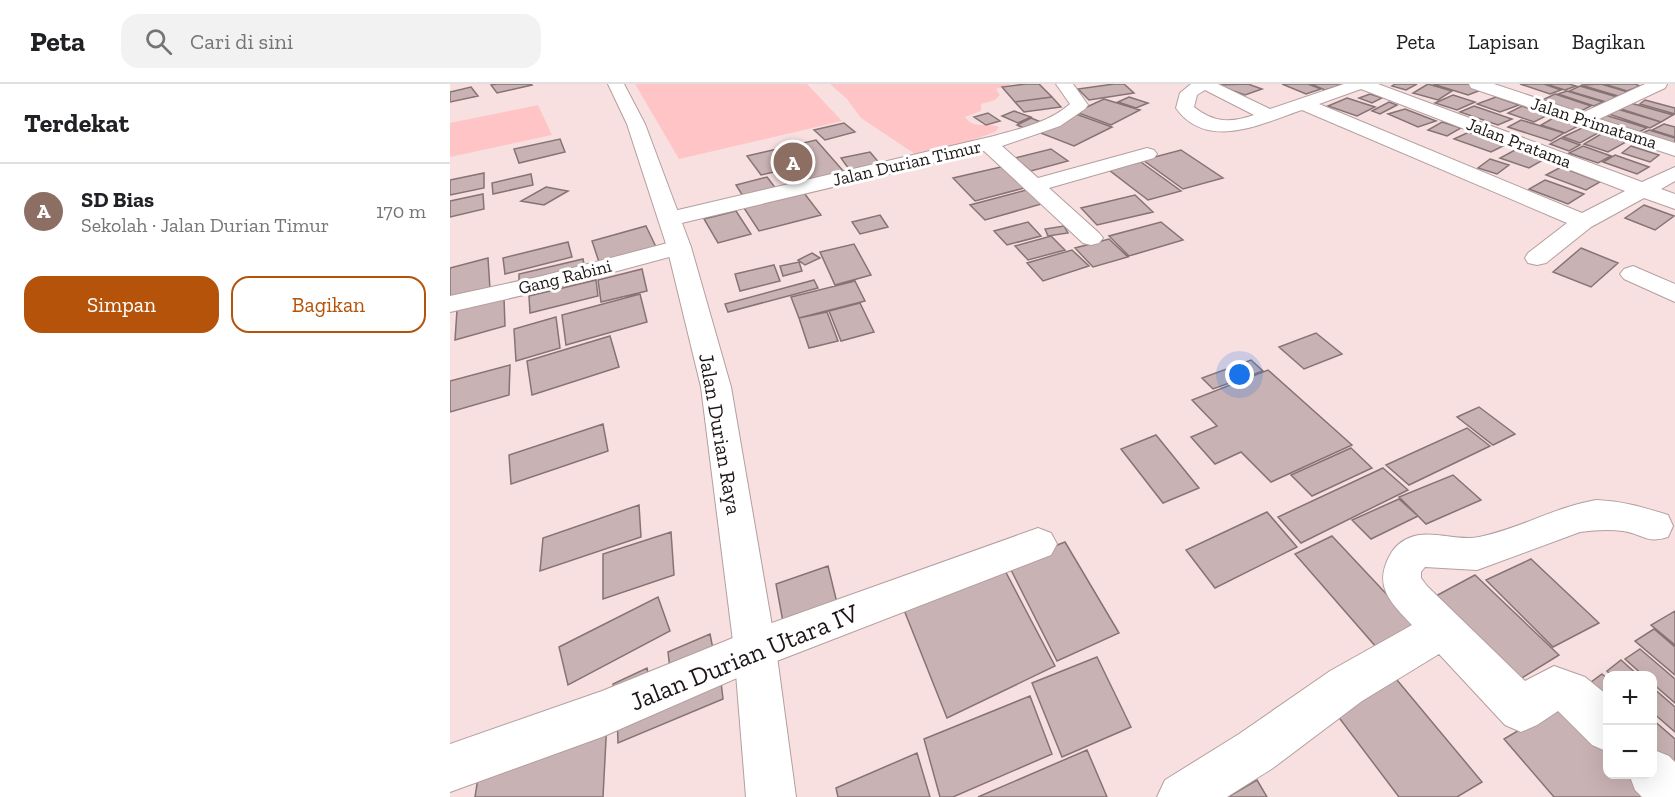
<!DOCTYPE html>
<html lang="id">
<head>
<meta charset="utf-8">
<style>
  body { margin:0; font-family:"Zilla Slab",serif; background:#f2f2f2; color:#202124 }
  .controls { position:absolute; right:18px; bottom:18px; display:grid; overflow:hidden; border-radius:12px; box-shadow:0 6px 24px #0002 }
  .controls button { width:54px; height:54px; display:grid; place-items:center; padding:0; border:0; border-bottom:2px solid #e0e0e0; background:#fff; color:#202124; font:30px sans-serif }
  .you { position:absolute; left:790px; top:291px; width:21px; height:21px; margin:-15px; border:4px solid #fff; border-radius:50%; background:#1a73e8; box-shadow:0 0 0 9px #1a73e833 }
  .badge { display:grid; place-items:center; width:39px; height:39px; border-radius:50%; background:#b45309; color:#fff; font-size:20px; font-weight:700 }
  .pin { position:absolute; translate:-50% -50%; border:3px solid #fff; box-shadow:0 2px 6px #0006 }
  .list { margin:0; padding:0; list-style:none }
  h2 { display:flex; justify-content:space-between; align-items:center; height:78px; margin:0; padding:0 24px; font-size:26px }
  h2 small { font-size:20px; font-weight:400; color:#757577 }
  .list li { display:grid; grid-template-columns:39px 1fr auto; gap:18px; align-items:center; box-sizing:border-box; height:96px; padding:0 24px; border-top:2px solid #e0e0e0 }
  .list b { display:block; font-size:22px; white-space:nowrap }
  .list p { margin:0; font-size:20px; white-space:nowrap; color:#757577 }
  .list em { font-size:20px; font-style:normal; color:#757577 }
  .actions { display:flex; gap:12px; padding:18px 24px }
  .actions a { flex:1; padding:14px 0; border:2px solid #b45309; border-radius:18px; text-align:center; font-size:21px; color:#b45309 }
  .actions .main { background:#b45309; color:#fff }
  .icon { flex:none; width:33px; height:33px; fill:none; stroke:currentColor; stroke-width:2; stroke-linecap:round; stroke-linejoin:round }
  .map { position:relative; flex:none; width:1225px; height:713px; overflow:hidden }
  header { display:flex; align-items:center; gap:36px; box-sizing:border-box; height:84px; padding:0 30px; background:#fff; border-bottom:2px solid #e0e0e0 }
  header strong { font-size:28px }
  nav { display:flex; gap:33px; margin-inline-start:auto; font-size:21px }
  .search { width:420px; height:54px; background:#f2f2f2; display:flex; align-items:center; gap:15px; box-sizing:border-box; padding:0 21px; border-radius:18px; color:#757577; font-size:22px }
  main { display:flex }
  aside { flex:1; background:#fff }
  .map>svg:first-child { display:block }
  .green { fill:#ffc4c6 }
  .building { fill:#c9b2b3; stroke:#877373; stroke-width:1.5 }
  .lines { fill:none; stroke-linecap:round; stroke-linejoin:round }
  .minor-casing { stroke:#b49e9f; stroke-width:2 }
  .major-casing { stroke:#b49e9f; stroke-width:2 }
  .minor { fill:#fff; fill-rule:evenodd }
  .major { fill:#fff; fill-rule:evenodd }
  .labels { text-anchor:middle; stroke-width:6; stroke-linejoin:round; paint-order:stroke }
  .far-street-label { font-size:18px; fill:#1e1616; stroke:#fff }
  .street-label { font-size:21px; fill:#1e1616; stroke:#fff }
  .near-street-label { font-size:26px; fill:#1e1616; stroke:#fff }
</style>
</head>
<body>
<header>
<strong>Peta</strong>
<div class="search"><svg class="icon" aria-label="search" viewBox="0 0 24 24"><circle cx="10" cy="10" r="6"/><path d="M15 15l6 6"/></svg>Cari di sini</div>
<nav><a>Peta</a><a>Lapisan</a><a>Bagikan</a></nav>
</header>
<main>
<aside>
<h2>Terdekat<small></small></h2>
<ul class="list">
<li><span class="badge" style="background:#8d6e63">A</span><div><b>SD Bias</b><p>Sekolah · Jalan Durian Timur</p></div><em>170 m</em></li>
</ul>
<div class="actions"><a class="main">Simpan</a><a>Bagikan</a></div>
</aside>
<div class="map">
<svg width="1225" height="713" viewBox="0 0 1225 713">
  <rect width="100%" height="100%" fill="#f8e0e1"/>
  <path class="green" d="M185 0H357L392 37 229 75Z
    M380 0H561L546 5 550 11 545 16 531 20V27L515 33C524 46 536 38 549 43L545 48 500 64 465 70 411 34 397 15Z
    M88 21 102 51 0 73V39Z"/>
  <path class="building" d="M47 0H81L82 1 47 9 41 1Z
    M576 0H589L602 13 565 18 552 3Z
    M664 0H674L684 9 639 16 628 5Z
    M798 0 812 5 795 11 767 1Z
    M832 0H858L871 5 856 10Z
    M861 0H889L891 1 875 6Z
    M945 0H967L956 6 942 2Z
    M978 0 1002 7 988 16 963 9Z
    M983 0H1019L1034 5 1018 11Z
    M1070 0H1094L1111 6 1100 10Z
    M1096 0H1119L1126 2 1115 6Z
    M1151 0 1178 8 1168 12 1131 1Z
    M1154 0H1185L1190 2 1177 7Z
    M1130 2 1167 13 1156 18 1119 7Z
    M21 3 28 12 0 18V8Z
    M1117 7 1153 18 1144 22 1108 10Z
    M920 10 932 14 922 19 909 14Z
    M1105 10 1141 22 1125 30 1088 18Z
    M1003 11 1025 18 1007 26 985 19Z
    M602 13 611 23 574 28 565 18Z
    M679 13 698 19 686 24 668 18Z
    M1046 13 1069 21 1050 28 1027 20Z
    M897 14 925 23 907 32 878 22Z
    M654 15 690 26 661 41 626 28Z
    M1195 16 1225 24V30L1190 20Z
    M939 18 947 21 930 30 922 27Z
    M1177 18 1223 31 1211 38 1165 23Z
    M1024 22 1062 35 1048 41 1010 28Z
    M1072 22 1098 31 1084 38 1058 29Z
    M955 25 986 37 968 43 938 30Z
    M1167 25 1211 38 1200 44 1156 29Z
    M564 27 581 33 568 39 552 32Z
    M538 29 550 37 536 41 524 33Z
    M626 30 662 43 624 62 588 48Z
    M1152 30 1197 44 1185 50 1141 35Z
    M1105 33 1130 41 1115 49 1091 41Z
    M581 34 591 38 576 45 567 41Z
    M1071 36 1114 49 1101 57 1058 43Z
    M992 38 1011 44 997 52 978 46Z
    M394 39 405 48 375 56 364 46Z
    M1214 40 1225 43V53L1202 46Z
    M1132 44 1148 49 1130 59 1113 53Z
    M1199 46 1225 54V63L1188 51Z
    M1019 48 1055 61 1041 68 1004 55Z
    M1151 50 1176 58 1158 68 1134 60Z
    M1111 54 1130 61 1119 67 1100 60Z
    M110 55 115 68 69 79 64 65Z
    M366 56 395 89 354 100 341 84 311 91 297 72Z
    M1133 62 1161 72 1148 79 1119 69Z
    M1181 62 1209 71 1200 78 1172 69Z
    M601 65 618 77 581 87 565 74Z
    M731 66 773 94 733 105 693 76Z
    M1065 66 1093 76 1079 84 1050 74Z
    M420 68 431 81 401 88 391 74Z
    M1165 71 1199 83 1187 90 1153 78Z
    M1040 75 1059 81 1047 90 1028 84Z
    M691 78 731 107 698 116 659 86Z
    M555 82 578 103 525 117 503 94Z
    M1111 83 1150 98 1136 106 1096 91Z
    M34 89V104L0 111V96Z
    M81 90 83 101 43 110 42 99Z
    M317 93 327 106 294 114 286 101Z
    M1095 96 1134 110 1118 120 1079 105Z
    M96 103 118 107 94 121 71 117Z
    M580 105 595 119 535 136 520 121Z
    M354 109 371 131 309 147 294 124Z
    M33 110 34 125 0 133V117Z
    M685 111 703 128 647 141 631 124Z
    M1194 121 1224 132 1205 146 1175 134Z
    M286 127 301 150 268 159 254 135Z
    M430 131 438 143 410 150 402 138Z
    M578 138 591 152 557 161 544 147Z
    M711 138 733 156 679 172 659 152Z
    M196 142 207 165 150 181 142 157Z
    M614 142 618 149 598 152 595 145Z
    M601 152 615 166 578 176 565 162Z
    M659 155 678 173 643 183 625 164Z
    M118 158 122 173 55 190 53 174Z
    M404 160 421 191 385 201 370 168Z
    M1131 164 1168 179 1141 203 1103 188Z
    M622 166 639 182 593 197 577 179Z
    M362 169 370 174 355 181 348 176Z
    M38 174 40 205 0 216V184Z
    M133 175 135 186 69 203V190Z
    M349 178 352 187 333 192 330 182Z
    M324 181 330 197 290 207 285 190Z
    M192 185 197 207 151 218 148 196Z
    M146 196 148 212 80 229 79 212Z
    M364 196 368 204 278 228 275 220Z
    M405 197 415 217 349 234 341 213Z
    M190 210 197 238 116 261 112 231Z
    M54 214 55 242 5 256 7 226Z
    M410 219 424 248 391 257 379 227Z
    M377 228 388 257 359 264 349 234Z
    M106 233 110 264 66 277 64 245Z
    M866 249 892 270 854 285 829 263Z
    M160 252 169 283 82 311 77 277Z
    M801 276 813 287 763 305 752 294Z
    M60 281 59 311 0 328V297Z
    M818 286 902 361 821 398 791 368 765 380 741 353 767 342 742 316Z
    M1029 323 1065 350 1043 361 1007 333Z
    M153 340 158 367 61 400 59 371Z
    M1017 344 1040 362 959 401 936 381Z
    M706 351 749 404 713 419 671 365Z
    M901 364 922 384 862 412 841 391Z
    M933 384 958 406 851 459 828 433Z
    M1003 391 1031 416 976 440 949 413Z
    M949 415 968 432 921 455 902 436Z
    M189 421 191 453 90 487 93 454Z
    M817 428 847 463 765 504 736 466Z
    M221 448 224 491 153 515V470Z
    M882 452 974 550 934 572 845 470Z
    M615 458 669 549 607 577 558 480Z
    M1081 475 1149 539 1103 563 1036 496Z
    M551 479 605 582 497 634 452 521Z
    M378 482 387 519 333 538 326 500Z
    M1025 491 1109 571 1067 597 984 513Z
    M208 513 220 547 118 601 109 563Z
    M1225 527V561L1201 541Z
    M1204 545 1225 563V591L1185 557Z
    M260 550 265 575 221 594 218 568Z
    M1190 565 1225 595V619L1202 599V592H1194L1175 575Z
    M647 573 681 643 612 673 582 599Z
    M1171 576 1189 592H1162L1157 587Z
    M197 584 200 601 165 616 163 600Z
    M270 589 273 615 168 659 167 631Z
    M942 590 1032 698 1007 713H949L881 623Z
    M1152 590 1158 595V633L1129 607Z
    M1202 603 1225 623V648L1202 628Z
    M580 612 602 670 503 713H490L474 655Z
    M1119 617 1158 657V690H1190L1211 713H1104L1054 655Z
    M1202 635 1225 655V696L1202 675Z
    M157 636 153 713H25L30 681Z
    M637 666 657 713H528Z
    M467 669 480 713H388L386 704Z
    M807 696 817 713H778Z"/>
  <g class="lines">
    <g class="minor-casing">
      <path id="minor" d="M606 0H623L638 21 635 25 610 42 552 62 588 94 697 64 704 66 707 70 704 74 599 104 649 149 653 154 649 159 641 161 633 159 534 67 219 142 211 140 208 135 211 130 544 52C569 45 600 38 620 20Z
        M741 0H768L820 25 894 0H928L1192 98 1225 83V97L1211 105 1225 110V125L1194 114 1141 143 1096 179 1087 181 1078 179 1075 174 1078 169 1117 139 852 26C813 39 757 68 726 24L730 9ZM911 5 1175 107 1132 129 869 20ZM755 6 804 31C781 39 764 39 744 23L747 11Z
        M1019 0H1044L1132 29 1195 0H1217L1215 4 1149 35 1225 59V72L1021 4Z
        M229 156 238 158 241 163 238 168 104 204 0 228V212L92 192Z
        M1183 182 1225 200V218L1174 195 1170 190 1174 185Z
        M1146 416C1173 417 1192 423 1218 431L1223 442 1218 453C1196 460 1193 450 1173 447 1159 445 1144 446 1130 448L1027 486 975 483 971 488V494L977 502 1075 597 1104 582 1135 593 1156 610 1158 668 1142 661 1108 627 1087 641 1071 648 1055 641 989 570 912 617 823 684 777 713H707L715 696 789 650 880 587 962 541C940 518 923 502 940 471 946 460 957 453 969 451 988 448 1010 457 1029 453 1069 445 1105 423 1146 416Z
        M588 444 601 449 607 460 601 471 319 580 152 653 0 708V660L152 607 305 545Z
        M1202 665 1219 672 1225 678V713H1192L1185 706 1179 690H1202Z"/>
    </g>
    <g class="major-casing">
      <path id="major" d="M158 0H174L195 40 241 163 281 303 326 565 346 713H296L284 565 251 303 217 163 177 40Z"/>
    </g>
    <use href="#minor" class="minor"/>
    <use href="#major" class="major"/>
  </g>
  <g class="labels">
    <g class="far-street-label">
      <text transform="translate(1144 39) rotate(18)" y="6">Jalan Primatama</text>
      <text transform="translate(1069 59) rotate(21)" y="6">Jalan Pratama</text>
      <text transform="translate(457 79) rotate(-13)" y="6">Jalan Durian Timur</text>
      <text transform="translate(115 193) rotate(-14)" y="6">Gang Rabini</text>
    </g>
    <g class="street-label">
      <text transform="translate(270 350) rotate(80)" y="7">Jalan Durian Raya</text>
    </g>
    <g class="near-street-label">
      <text transform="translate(294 573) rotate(-22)" y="9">Jalan Durian Utara IV</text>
    </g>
  </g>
</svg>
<div class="controls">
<button>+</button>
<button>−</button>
</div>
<div class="you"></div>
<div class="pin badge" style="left:343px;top:78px;background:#8d6e63">A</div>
</div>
</main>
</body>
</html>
